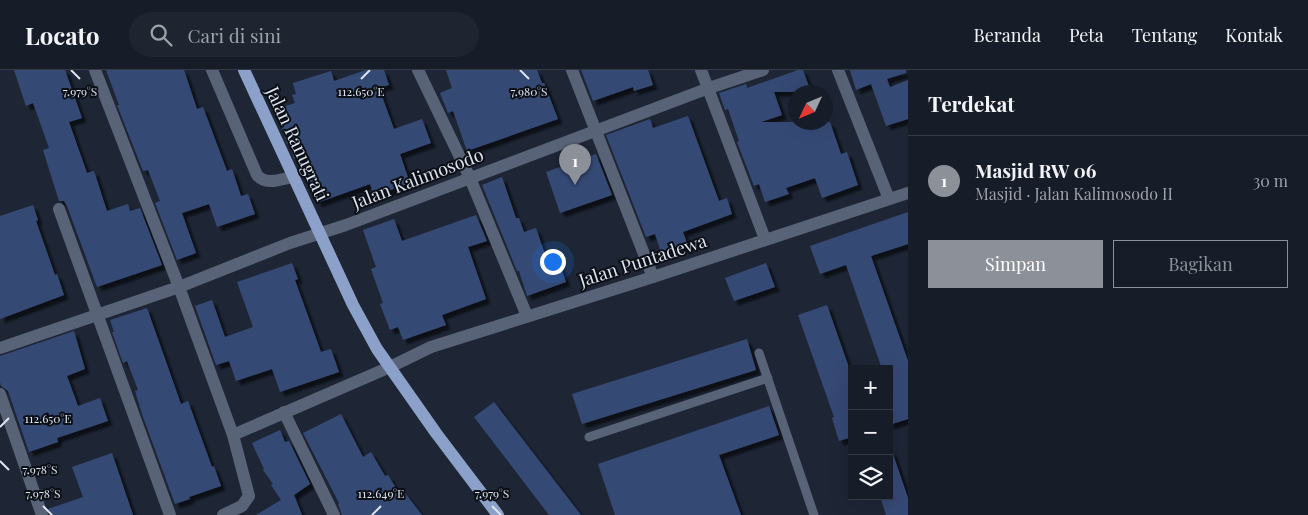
<!DOCTYPE html>
<html lang="id">
<head>
<meta charset="utf-8">
<style>
  body { margin:0; font-family:"Playfair Display",serif; background:#1f2530; color:#f1f3f6 }
  .controls { position:absolute; right:15px; bottom:15px; display:grid; overflow:hidden; border-radius:0px; box-shadow:0 5px 20px #0002 }
  .controls button { width:45px; height:45px; display:grid; place-items:center; padding:0; border:0; border-bottom:1px solid #353a45; background:#161c28; color:#f1f3f6; font:25px sans-serif }
  .compass { position:absolute; left:788px; top:15px; width:45px; height:45px; border-radius:50%; background:#161c28; box-shadow:0 5px 20px #0002; rotate:226deg }
  .you { position:absolute; left:552px; top:191px; width:18px; height:18px; margin:-12px; border:4px solid #fff; border-radius:50%; background:#1a73e8; box-shadow:0 0 0 8px #1a73e833 }
  .badge { display:grid; place-items:center; width:32px; height:32px; border-radius:50%; background:#8c9099; color:#fff; font-size:16px; font-weight:700 }
  .pin { position:absolute; translate:-50% -41px; filter:drop-shadow(0 1px 2px #0008) }
  .pin::after { content:''; position:absolute; top:26px; width:18px; height:15px; background:inherit; clip-path:polygon(0 0,100% 0,50% 100%) }
  .list { margin:0; padding:0; list-style:none }
  h2 { display:flex; justify-content:space-between; align-items:center; height:65px; margin:0; padding:0 20px; font-size:21px }
  h2 small { font-size:16px; font-weight:400; color:#9ea1a8 }
  .list li { display:grid; grid-template-columns:32px 1fr auto; gap:15px; align-items:center; box-sizing:border-box; height:90px; padding:0 20px; border-top:1px solid #353a45 }
  .list b { display:block; font-size:19px; white-space:nowrap }
  .list p { margin:0; font-size:16px; white-space:nowrap; color:#9ea1a8 }
  .list em { font-size:16px; font-style:normal; color:#9ea1a8 }
  .actions { display:flex; gap:10px; padding:15px 20px }
  .actions a { flex:1; padding:11px 0; border:1px solid #8c9099; border-radius:0px; text-align:center; font-size:18px; color:#8c9099 }
  .actions .main { background:#8c9099; color:#fff }
  .icon { flex:none; width:28px; height:28px; fill:none; stroke:currentColor; stroke-width:2; stroke-linecap:round; stroke-linejoin:round }
  .map { position:relative; flex:none; width:908px; height:445px; overflow:hidden }
  header { display:flex; align-items:center; gap:30px; box-sizing:border-box; height:70px; padding:0 25px; background:#161c28; border-bottom:1px solid #353a45 }
  header strong { font-size:24px }
  nav { display:flex; gap:28px; margin-inline-start:auto; font-size:18px }
  .search { width:350px; height:45px; background:#1f2530; display:flex; align-items:center; gap:12px; box-sizing:border-box; padding:0 18px; border-radius:28px; color:#9ea1a8; font-size:19px }
  main { display:flex }
  aside { flex:1; background:#161c28 }
  .map>svg:first-child { display:block }
  .building { fill:#364a75; filter:url(#shadow) }
  .lines { fill:none; stroke-linecap:round; stroke-linejoin:round }
  .service { stroke:#596378; stroke-width:9 }
  .minor { stroke:#596378; stroke-width:12 }
  .tertiary { stroke:#596378; stroke-width:12 }
  .primary { stroke:#8ca1ca; stroke-width:12 }
  .ticks { fill:none; stroke:#dee4ef; stroke-width:2 }
  .labels { text-anchor:middle; stroke-width:4; stroke-linejoin:round; paint-order:stroke }
  .street-label { font-size:18px; fill:#dee4ef; stroke:#0b0f16 }
  .ticks-label { font-size:12px; text-anchor:middle; fill:#dee4ef; stroke:#0b0f16; stroke-width:4; stroke-linejoin:round; paint-order:stroke }
</style>
</head>
<body>
<header>
<strong>Locato</strong>
<div class="search"><svg class="icon" aria-label="search" viewBox="0 0 24 24"><circle cx="10" cy="10" r="6"/><path d="M15 15l6 6"/></svg>Cari di sini</div>
<nav><a>Beranda</a><a>Peta</a><a>Tentang</a><a>Kontak</a></nav>
</header>
<main>
<div class="map">
<svg width="908" height="445" viewBox="0 0 908 445">
  <defs>
    <filter id="shadow"><feDropShadow dx="4.5" dy="4.5" stdDeviation="1" flood-color="#0009"/></filter>
  </defs>
  <rect width="100%" height="100%" fill="#1e2636"/>
  <path class="building" d="M14 0H65L82 48 69 52 87 103 94 101 107 141 128 134 130 141 140 138 162 195 97 217 67 136 64 131H59L43 80 49 78 33 33 26 36Z
    M106 0H184L197 39 203 37 227 101 232 99 241 126 248 124 255 144 217 157 209 134 182 143 196 183 177 190 155 133 160 131 148 100 143 101 117 35H119Z
    M366 0H384L389 15 379 18 394 59 422 49 431 73 400 84 410 113 374 126 370 114 317 133 301 87 294 89 289 74H287L286 71 276 39 295 33 292 25 296 24 293 13 331 1 334 11Z
    M446 0H537L542 13H544L558 49 467 81 453 41 448 43 440 23 452 18Z
    M581 0H648L653 15 634 21 633 17 593 31Z
    M798 0H803L811 22H774L782 45 761 52H830L841 84 847 82 858 115 822 128 815 108 786 118 789 124 765 132 759 114 754 116 737 72 739 71 728 39 725 40 719 23 746 14 747 18Z
    M850 0H906V3L887 9 890 17 908 10V49L886 56 871 14 856 20Z
    M688 46 719 131 727 128 732 144 683 162 687 173 661 182 655 164 646 167 606 65 650 49 653 58Z
    M596 84 612 125 560 143 546 102Z
    M502 107 516 148H519L524 162 536 158 549 196 559 192 566 212 527 226 519 201H517L482 115Z
    M33 135 38 150 36 151 55 205 57 204 64 225 0 249V146Z
    M908 142V174L871 186 908 291V349L889 355V299H882L846 195 820 204 810 176Z
    M476 145 487 171 468 177 486 229 442 245 446 255 403 270 398 257 390 260 380 234 383 233 371 199 376 197 363 160 394 149 402 171Z
    M292 193 298 209 295 210 321 282 331 279 339 302 280 322 272 299 236 311 229 291 216 295 195 236 212 230 225 267 253 257 237 212Z
    M766 193 775 217 734 231 725 208Z
    M827 235 852 306V367L839 371 832 348 834 347 798 245Z
    M147 238 181 334 188 331 212 397 214 396 221 416 189 427 190 429 175 434 143 347 135 321 138 320 127 291 123 293 112 262H114L110 250Z
    M74 261 85 299 67 306 78 336 100 328 108 351 57 368 58 372 29 382 8 321 1 316 0 312V286Z
    M747 269 756 300 582 354 572 324Z
    M494 332 581 445H549L474 347Z
    M769 336 779 365 719 385 741 445H615L598 394Z
    M341 344 363 387 371 382 385 406 388 405 401 426 405 423 422 445H342L338 434 339 433 303 363Z
    M280 360 285 372 289 371 310 414 294 425 302 445H256L281 430 271 415 273 414 263 400 264 399 252 373Z
    M892 381 908 428V445H886L880 426H889V382Z
    M112 383 133 445H50L48 439 83 427 72 397Z"/>
  <g class="lines">
    <path class="service" d="M759 283 814 445
      M589 367 768 308"/>
    <path class="minor" d="M95 0 179 217 233 365 249 426 242 436 223 445
      M212 0 257 105C266 116 281 109 293 107
      M418 0 470 108 527 246
      M572 0 653 207
      M701 0 765 169
      M838 0 889 129
      M59 139 170 445
      M0 278 179 217 290 173 346 155 709 18 763 0
      M0 324 42 445
      M284 342 334 445
      M233 365 390 297"/>
    <path class="tertiary" d="M390 297 431 277 653 207 908 123"/>
    <path class="primary" d="M244 0 353 235 377 279 436 363 498 445"/>
  </g>
  <path class="ticks" d="M71 0 80 9M520 0 529 9M361 9 370 0M0 357 9 348M0 391 9 400M43 436 52 445M492 436 501 445M372 445 381 436"/>
  <g class="labels">
    <g class="street-label">
      <text transform="translate(297 74) rotate(65)" y="6">Jalan Ranugrati</text>
      <text transform="translate(418 109) rotate(-21)" y="6">Jalan Kalimosodo</text>
      <text transform="translate(643 191) rotate(-18)" y="6">Jalan Puntadewa</text>
    </g>
  </g>
  <g class="ticks-label">
    <text x="361" y="26">112.650°E</text>
    <text x="80" y="26">7.979°S</text>
    <text x="529" y="26">7.980°S</text>
    <text x="48" y="353">112.650°E</text>
    <text x="40" y="404">7.978°S</text>
    <text x="43" y="428">7.978°S</text>
    <text x="492" y="428">7.979°S</text>
    <text x="381" y="428">112.649°E</text>
  </g>
</svg>
<div class="controls">
<button>+</button>
<button>−</button>
<button><svg class="icon" aria-label="layers" viewBox="0 0 24 24"><path d="M12 4l9 5-9 5-9-5zM3 14l9 5 9-5"/></svg></button>
</div>
<svg class="compass" viewBox="-18 -18 36 36"><path d="M0-13l5 13h-10z" fill="#e53935"/><path d="M0 13l5-13h-10z" fill="#9ea1a8"/></svg>
<div class="you"></div>
<div class="pin badge" style="left:575px;top:115px">1</div>
</div>
<aside>
<h2>Terdekat<small></small></h2>
<ul class="list">
<li><span class="badge">1</span><div><b>Masjid RW 06</b><p>Masjid · Jalan Kalimosodo II</p></div><em>30 m</em></li>
</ul>
<div class="actions"><a class="main">Simpan</a><a>Bagikan</a></div>
</aside>
</main>
</body>
</html>
